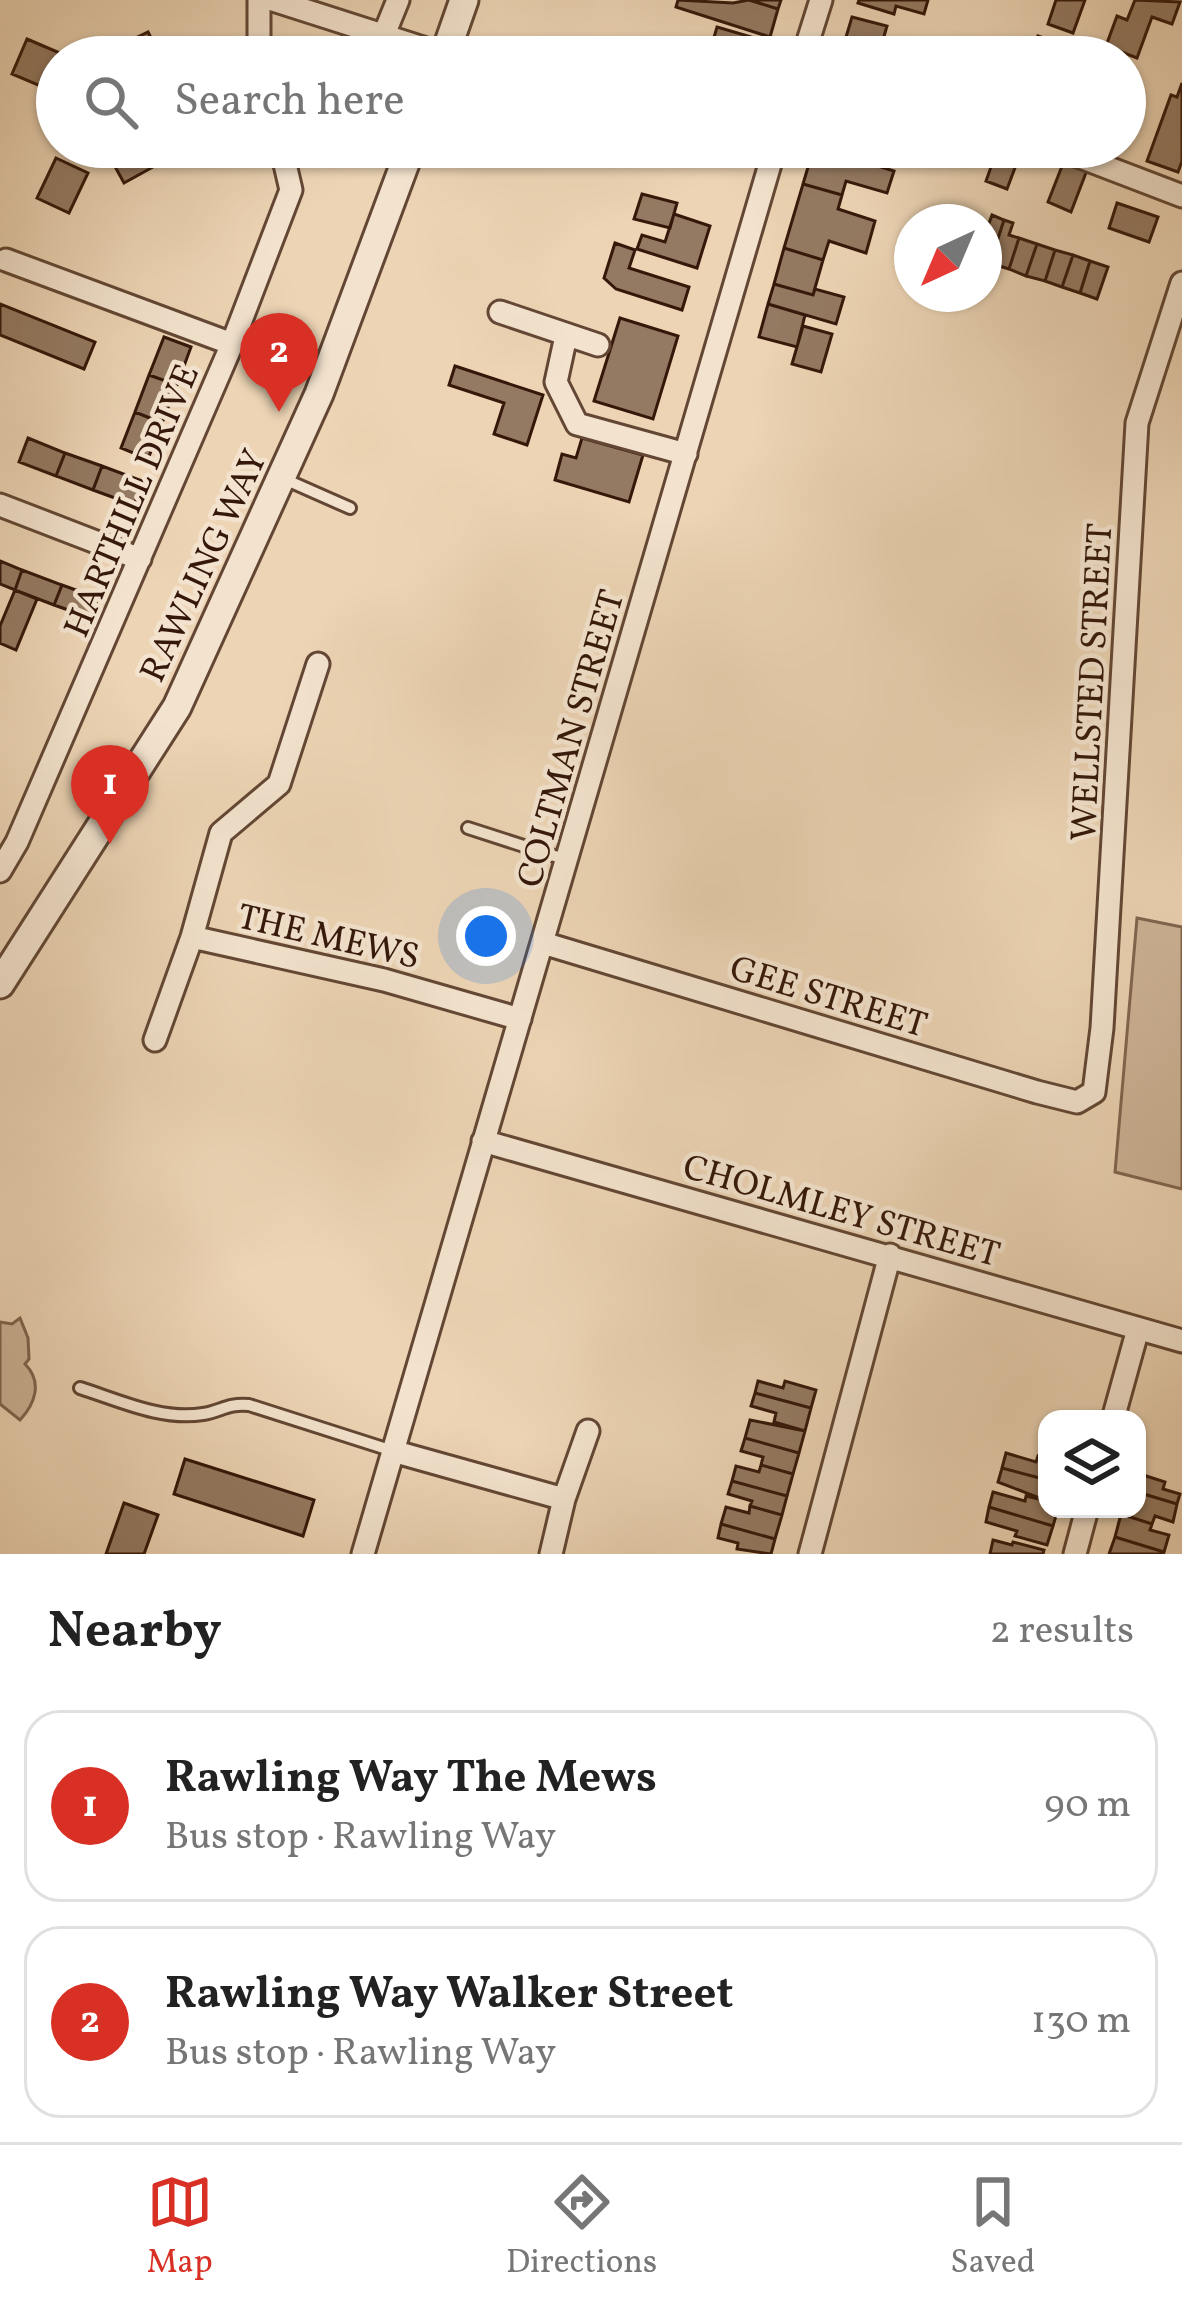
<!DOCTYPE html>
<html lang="en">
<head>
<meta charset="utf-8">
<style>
  body { margin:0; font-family:Vollkorn,serif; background:#f2f2f2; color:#222 }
  .controls { position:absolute; right:36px; bottom:36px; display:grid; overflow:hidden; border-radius:24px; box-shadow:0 3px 9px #0004 }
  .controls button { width:108px; height:108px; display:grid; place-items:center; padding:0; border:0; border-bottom:3px solid #e0e0e0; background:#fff; color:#222; font:60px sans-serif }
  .compass { position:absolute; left:894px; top:204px; width:108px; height:108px; border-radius:50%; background:#fff; box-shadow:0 3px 9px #0004; rotate:224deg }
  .you { position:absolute; left:486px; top:936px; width:42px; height:42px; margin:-30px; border:9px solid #fff; border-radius:50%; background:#1a73e8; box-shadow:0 0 0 18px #1a73e833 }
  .badge { display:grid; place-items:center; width:78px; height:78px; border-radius:50%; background:#d93025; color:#fff; font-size:39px; font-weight:700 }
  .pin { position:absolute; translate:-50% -99px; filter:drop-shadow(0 3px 6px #0008) }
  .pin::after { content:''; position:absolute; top:63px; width:42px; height:36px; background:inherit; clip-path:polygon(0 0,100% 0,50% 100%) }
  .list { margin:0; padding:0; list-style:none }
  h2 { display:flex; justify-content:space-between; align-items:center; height:156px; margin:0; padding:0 48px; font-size:51px }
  h2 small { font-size:39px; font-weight:400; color:#767676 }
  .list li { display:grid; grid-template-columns:78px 1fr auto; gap:36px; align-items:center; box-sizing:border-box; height:192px; margin:0 24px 24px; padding:0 24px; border:3px solid #e0e0e0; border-radius:36px }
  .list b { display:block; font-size:45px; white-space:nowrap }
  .list p { margin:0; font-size:39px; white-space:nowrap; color:#767676 }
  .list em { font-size:39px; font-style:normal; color:#767676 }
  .icon { flex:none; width:66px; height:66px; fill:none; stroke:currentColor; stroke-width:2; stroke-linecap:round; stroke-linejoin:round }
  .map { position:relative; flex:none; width:1182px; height:1554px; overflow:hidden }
  .search { position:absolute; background:#fff; box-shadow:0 3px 9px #0004; left:36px; right:36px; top:36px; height:132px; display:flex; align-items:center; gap:30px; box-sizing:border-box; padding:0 42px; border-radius:66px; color:#767676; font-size:45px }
  .sheet { height:588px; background:#fff }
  nav { display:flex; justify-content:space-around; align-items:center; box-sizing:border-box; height:168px; border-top:3px solid #e0e0e0; background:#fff; font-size:33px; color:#767676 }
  nav a { display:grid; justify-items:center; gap:6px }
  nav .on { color:#d93025 }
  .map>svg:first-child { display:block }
  .green { fill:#cdb497; stroke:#816650; stroke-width:3 }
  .building { fill:#947a62; stroke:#35180a; stroke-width:3 }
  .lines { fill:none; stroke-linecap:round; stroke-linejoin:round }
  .service-casing { stroke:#634734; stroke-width:16 }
  .minor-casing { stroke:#634734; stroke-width:27 }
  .tertiary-casing { stroke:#634734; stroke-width:33 }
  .service { stroke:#f3e3ce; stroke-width:10 }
  .minor { stroke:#f3e3ce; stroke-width:21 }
  .tertiary { stroke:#f3e3ce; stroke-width:27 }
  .labels { text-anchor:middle; stroke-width:9; stroke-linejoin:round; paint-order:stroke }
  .street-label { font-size:36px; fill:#35180a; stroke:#f3e3ce }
</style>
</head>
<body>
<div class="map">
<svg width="1182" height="1554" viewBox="0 0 1182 1554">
  <rect width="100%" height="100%" fill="#ecd4b4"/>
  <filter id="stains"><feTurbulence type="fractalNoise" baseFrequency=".00167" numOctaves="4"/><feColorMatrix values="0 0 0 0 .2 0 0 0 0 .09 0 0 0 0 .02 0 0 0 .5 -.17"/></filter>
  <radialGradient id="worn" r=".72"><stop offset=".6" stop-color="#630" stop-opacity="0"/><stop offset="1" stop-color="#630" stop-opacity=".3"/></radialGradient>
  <path class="green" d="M1137 918 1182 927V1189L1115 1172Z
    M20 1318 28 1338 29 1359 25 1364C43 1382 35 1404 20 1420L0 1404V1322L12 1324Z"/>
  <path class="building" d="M678 0 733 3 749 0 778 9 770 37 676 7Z
    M749 0H781L778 9Z
    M859 0H928L924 14 896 6 894 14 858 3Z
    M1056 0H1085L1073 33 1048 24Z
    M1135 0 1180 2 1172 24 1152 17 1137 58 1106 46 1117 16 1127 20Z
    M852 17 887 26 878 57H840Z
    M717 27 765 41 760 57H724L710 51Z
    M148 32 161 57H110L107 52Z
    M1038 36 1057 43 1053 57H1030Z
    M27 39 69 57H57V93L12 74Z
    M1182 83V161L1178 172 1147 161 1171 95 1177 97Z
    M111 147H154L162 162 124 183 106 150Z
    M814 147H848L860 151 858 160 894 171 887 193 846 181 842 195 803 184Z
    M998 147 1022 149 1007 189 986 181Z
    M56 158 88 173 69 213 37 198Z
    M1064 161 1087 170 1071 212 1048 202Z
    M803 184 842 195 838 209 875 221 866 253 829 241 823 260 784 248Z
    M642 194 677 203 670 228 634 219Z
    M1117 203 1158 217 1149 242 1109 228Z
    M674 214 710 226 697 268 637 249 642 235 665 242Z
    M992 215 1004 220 990 263 984 261V225L988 226Z
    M1004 220 1013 223 1009 235 1019 238 1009 269 990 263Z
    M1019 238 1037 244 1026 276 1009 269Z
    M615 243 635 250 629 268 689 287 682 310 616 289 604 278Z
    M1037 244 1055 250 1045 281 1026 276Z
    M784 248 823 260 813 295 774 284Z
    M1055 250 1073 255 1062 287 1045 281Z
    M1073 255 1090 261 1080 293 1062 287Z
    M1090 261 1108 267 1097 299 1080 293Z
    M774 284 813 295 815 289 844 297 836 324 768 304Z
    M0 304 95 342 84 369 0 335Z
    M768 304 805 315 797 347 759 337Z
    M620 318 678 336 653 419 594 401Z
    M803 326 832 334 821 372 792 364Z
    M164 337 191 347 177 385 149 375Z
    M455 366 543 395 527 445 494 434 504 403 449 385Z
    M149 375 177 385 162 423 135 412Z
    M135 412 162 423 148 459 121 448Z
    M28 438 65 453 56 476 19 462Z
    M582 438 643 455 629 502 555 480 562 454 576 458Z
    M65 453 102 466 93 490 56 476Z
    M102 466 142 481 134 505 93 490Z
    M0 561 22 570 15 590 0 584Z
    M22 570 62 585 54 605 15 590Z
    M62 585 98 598 91 618 54 605Z
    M15 590 37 599 16 650 0 643V626Z
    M758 1381 783 1388 785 1381 816 1390 811 1408 755 1393Z
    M755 1393 811 1408 805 1431 774 1422 776 1413 751 1406Z
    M750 1420 805 1431 799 1453 745 1438Z
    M745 1438 799 1453 793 1474 761 1465 763 1457 741 1451Z
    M1006 1453 1036 1462 1038 1456 1047 1459V1480L1002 1468Z
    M185 1459 314 1500 303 1536 174 1494Z
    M761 1465 793 1474 787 1496 732 1481 736 1466 759 1472Z
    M1002 1468 1047 1480V1501L998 1482Z
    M1137 1473 1165 1482 1163 1489 1180 1494 1177 1504 1137 1492Z
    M732 1481 787 1496 782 1515 750 1506 752 1501 728 1494Z
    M993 1492 1025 1501 1026 1496 1047 1501V1509H1058L1053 1526 989 1507Z
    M1137 1492 1177 1504 1173 1522 1155 1516 1152 1524 1121 1514 1123 1509H1137Z
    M124 1503 158 1515 144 1554H106Z
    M750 1506 782 1515 775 1539 721 1524 726 1507 749 1513Z
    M989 1507 1053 1526 1047 1545 1015 1536 1017 1531 986 1522Z
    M1121 1514 1152 1524 1150 1530 1169 1535 1164 1552 1115 1537Z
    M721 1524 775 1539 771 1554 737 1549 738 1543 718 1538Z
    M1115 1537 1164 1552 1163 1554H1109Z
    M993 1540 1012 1545 1013 1542 1044 1550 1043 1554H990Z"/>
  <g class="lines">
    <g class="service-casing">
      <path id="service" d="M282 478 350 508
        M468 828 567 860
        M80 1388C118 1400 162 1421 203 1414 222 1411 227 1403 249 1405L393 1451"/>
    </g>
    <g class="minor-casing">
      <path id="minor" d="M259 0V57
        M273 0 445 55
        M383 37 398 0
        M803 57 821 0
        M1054 147 1182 196
        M6 260 232 344
        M500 312 598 345
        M566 336 556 382 577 424 686 454
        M0 505 140 559
        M0 871 17 842 232 344 291 190 281 147
        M192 937 384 980 520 1019
        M543 943 1037 1092 1077 1102 1094 1092 1102 1028 1137 423 1182 283
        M155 1040 192 937 221 833 279 784 318 664
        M483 1141 1182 1341
        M1113 1419 1138 1329
        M396 1452 564 1499
        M363 1554 775 147
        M551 1554 564 1499 588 1431
        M810 1554 890 1255
        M1075 1554 1087 1509"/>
    </g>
    <g class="tertiary-casing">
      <path id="tertiary" d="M444 57 464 0
        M0 984 177 707 319 394 411 147"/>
    </g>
    <use href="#service" class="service"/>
    <use href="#minor" class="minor"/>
    <use href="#tertiary" class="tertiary"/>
  </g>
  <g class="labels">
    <g class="street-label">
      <text transform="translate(130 500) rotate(-67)" y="13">HARTHILL DRIVE</text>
      <text transform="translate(202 565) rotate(-65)" y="13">RAWLING WAY</text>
      <text transform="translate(1090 682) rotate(-87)" y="13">WELLSTED STREET</text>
      <text transform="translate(569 738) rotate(-74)" y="13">COLTMAN STREET</text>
      <text transform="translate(329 935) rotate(13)" y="13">THE MEWS</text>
      <text transform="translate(829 995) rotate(17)" y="13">GEE STREET</text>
      <text transform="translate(842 1209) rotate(16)" y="13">CHOLMLEY STREET</text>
    </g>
  </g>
  <rect width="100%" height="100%" filter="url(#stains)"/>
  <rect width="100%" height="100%" fill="url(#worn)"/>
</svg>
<div class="controls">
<button><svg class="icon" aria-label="layers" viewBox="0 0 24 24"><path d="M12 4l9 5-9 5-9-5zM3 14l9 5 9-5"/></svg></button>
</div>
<svg class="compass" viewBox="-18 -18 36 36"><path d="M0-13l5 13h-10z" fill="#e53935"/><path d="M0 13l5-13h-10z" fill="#767676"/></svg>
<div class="you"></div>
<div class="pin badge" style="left:110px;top:844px">1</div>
<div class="pin badge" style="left:279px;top:412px">2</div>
<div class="search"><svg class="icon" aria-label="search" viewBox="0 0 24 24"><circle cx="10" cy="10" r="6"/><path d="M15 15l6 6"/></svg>Search here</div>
</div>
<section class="sheet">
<h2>Nearby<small>2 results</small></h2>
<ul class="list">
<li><span class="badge">1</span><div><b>Rawling Way The Mews</b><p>Bus stop · Rawling Way</p></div><em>90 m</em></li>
<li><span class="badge">2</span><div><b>Rawling Way Walker Street</b><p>Bus stop · Rawling Way</p></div><em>130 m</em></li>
</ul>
</section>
<nav>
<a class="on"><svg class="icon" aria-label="map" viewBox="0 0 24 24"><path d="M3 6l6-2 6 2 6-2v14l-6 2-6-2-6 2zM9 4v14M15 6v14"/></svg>Map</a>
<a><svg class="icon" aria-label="directions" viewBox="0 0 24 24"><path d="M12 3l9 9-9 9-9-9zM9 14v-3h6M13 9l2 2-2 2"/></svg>Directions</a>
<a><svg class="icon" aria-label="saved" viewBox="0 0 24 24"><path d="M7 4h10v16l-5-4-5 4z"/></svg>Saved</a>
</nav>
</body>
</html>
